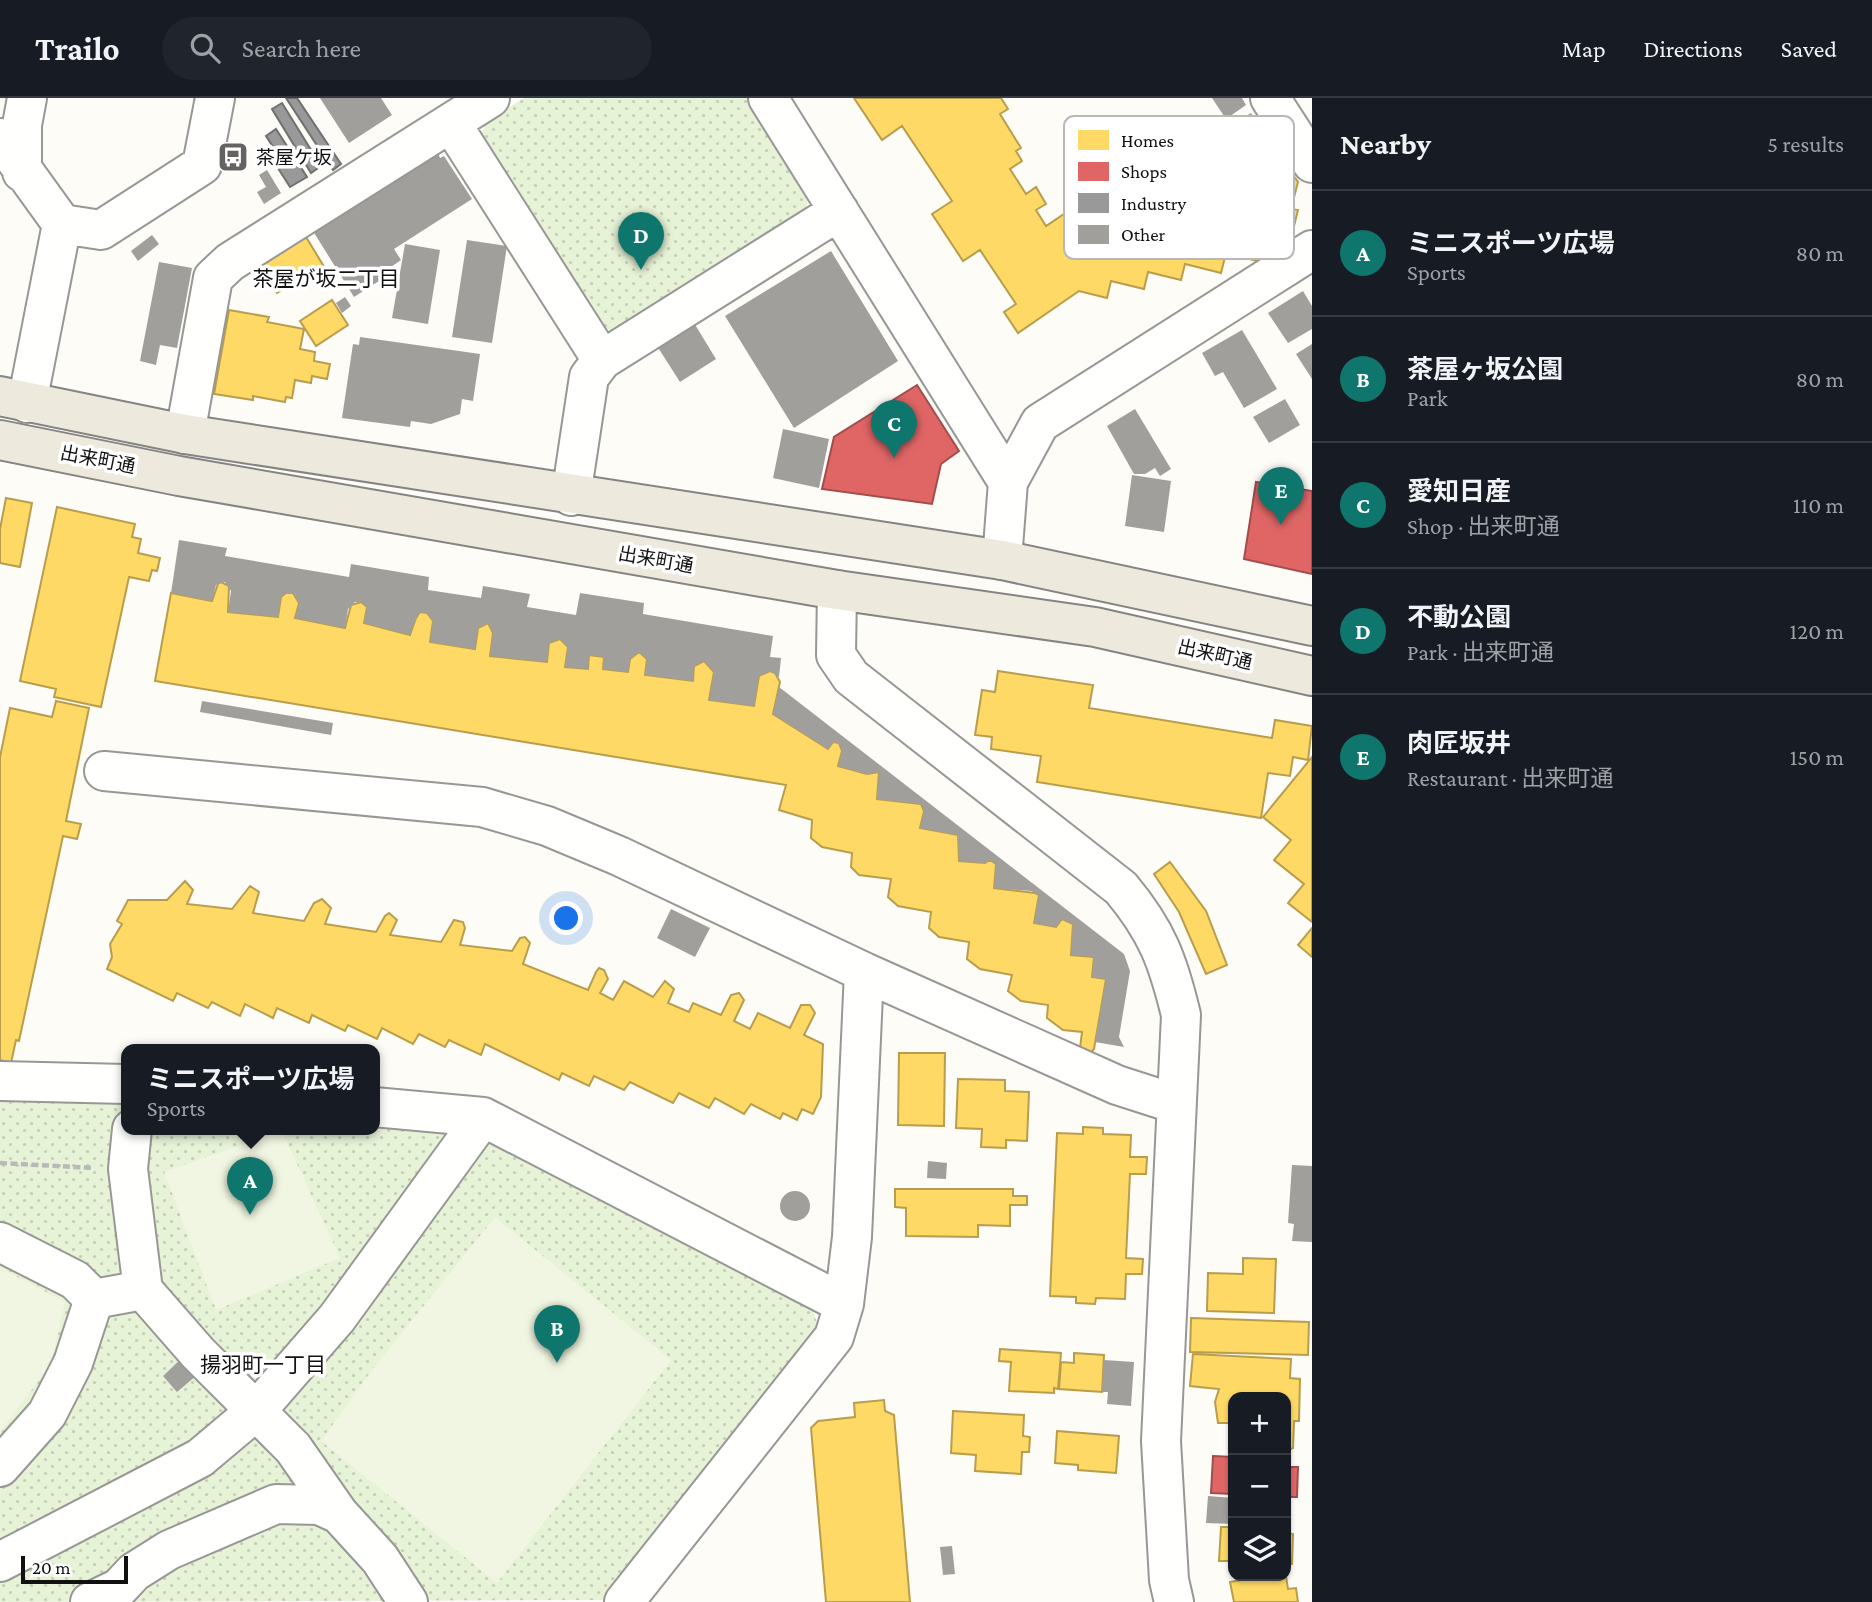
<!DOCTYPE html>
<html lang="en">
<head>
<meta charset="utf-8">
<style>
  body { margin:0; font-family:"Crimson Pro","Noto Sans JP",serif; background:#20242c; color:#f1f3f6 }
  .controls { position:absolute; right:21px; bottom:21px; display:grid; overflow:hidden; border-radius:14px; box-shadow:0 2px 5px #0004 }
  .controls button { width:63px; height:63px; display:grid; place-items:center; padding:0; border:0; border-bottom:2px solid #363941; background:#171b24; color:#f1f3f6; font:35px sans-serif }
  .scale { position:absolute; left:21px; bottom:18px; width:107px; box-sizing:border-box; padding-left:7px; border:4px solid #111; border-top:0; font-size:19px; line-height:24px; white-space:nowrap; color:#111; -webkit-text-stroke:5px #fff; paint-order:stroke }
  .you { position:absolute; left:567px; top:821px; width:24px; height:24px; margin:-18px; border:5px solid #fff; border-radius:50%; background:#1a73e8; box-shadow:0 0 0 10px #1a73e833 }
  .badge { display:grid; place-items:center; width:46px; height:46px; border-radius:50%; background:#0f766e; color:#fff; font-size:23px; font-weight:700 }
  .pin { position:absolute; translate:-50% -58px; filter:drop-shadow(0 2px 4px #0008) }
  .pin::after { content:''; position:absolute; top:37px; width:24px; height:21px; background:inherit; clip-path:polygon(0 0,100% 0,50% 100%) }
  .popup { position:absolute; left:121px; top:946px; width:259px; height:91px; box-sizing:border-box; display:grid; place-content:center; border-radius:14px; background:#171b24; filter:drop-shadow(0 2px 5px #0005); font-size:23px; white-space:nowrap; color:#9ea1a6 }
  .popup b { font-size:26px; color:#f1f3f6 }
  .popup::after { content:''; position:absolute; left:50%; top:100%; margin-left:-14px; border:14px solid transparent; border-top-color:#171b24 }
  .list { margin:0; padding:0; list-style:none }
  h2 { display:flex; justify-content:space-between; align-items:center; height:91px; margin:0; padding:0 28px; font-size:30px }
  h2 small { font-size:23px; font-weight:400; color:#9ea1a6 }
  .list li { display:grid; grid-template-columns:46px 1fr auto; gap:21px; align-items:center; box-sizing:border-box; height:126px; padding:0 28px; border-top:2px solid #363941 }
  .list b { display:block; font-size:26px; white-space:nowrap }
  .list p { margin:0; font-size:23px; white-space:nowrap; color:#9ea1a6 }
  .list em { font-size:23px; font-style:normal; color:#9ea1a6 }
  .icon { flex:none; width:38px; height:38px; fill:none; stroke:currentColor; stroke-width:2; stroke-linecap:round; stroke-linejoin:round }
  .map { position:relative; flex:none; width:1312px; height:1504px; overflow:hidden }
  header { display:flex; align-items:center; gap:42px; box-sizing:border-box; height:98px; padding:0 35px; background:#171b24; border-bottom:2px solid #363941 }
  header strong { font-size:33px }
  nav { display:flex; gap:38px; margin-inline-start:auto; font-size:24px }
  .search { width:490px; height:63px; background:#20242c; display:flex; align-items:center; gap:18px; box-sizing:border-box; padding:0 24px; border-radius:38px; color:#9ea1a6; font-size:26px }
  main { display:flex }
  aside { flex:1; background:#171b24 }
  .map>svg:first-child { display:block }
  .park { fill:url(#park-dots) }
  .pitch { fill:#f0f6e1 }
  .homes { fill:#ffd966; stroke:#b89d4c; stroke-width:2 }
  .shops { fill:#e06666; stroke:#a24c4c; stroke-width:2 }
  .industry { fill:#999; stroke:#707070; stroke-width:2 }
  .building { fill:#a19f9c }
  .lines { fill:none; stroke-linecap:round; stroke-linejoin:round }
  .minor-casing { stroke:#979795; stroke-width:42 }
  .major-casing { stroke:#858482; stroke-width:42 }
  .path { stroke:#b9b9b8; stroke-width:4.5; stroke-dasharray:7 3.5; stroke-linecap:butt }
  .minor { stroke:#fffffe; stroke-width:38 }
  .major { stroke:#ede9dc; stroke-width:38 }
  .labels { text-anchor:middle; stroke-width:7; stroke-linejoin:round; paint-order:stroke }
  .poi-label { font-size:19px; fill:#111; stroke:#fff; text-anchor:start }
  .street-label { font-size:19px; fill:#111; stroke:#fff }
  .neighbourhood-label { font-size:21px; fill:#111; stroke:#fff }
  .key { fill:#fff; stroke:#b8b8b8; stroke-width:2 }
  .key-label { font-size:19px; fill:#111 }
</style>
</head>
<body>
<header>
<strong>Trailo</strong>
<div class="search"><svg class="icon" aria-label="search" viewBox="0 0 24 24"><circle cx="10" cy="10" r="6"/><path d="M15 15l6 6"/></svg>Search here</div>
<nav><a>Map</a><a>Directions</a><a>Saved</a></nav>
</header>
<main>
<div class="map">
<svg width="1312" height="1504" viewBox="0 0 1312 1504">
  <defs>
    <pattern id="park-dots" width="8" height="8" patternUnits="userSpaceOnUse" patternTransform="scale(1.75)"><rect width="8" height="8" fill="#e7f3d7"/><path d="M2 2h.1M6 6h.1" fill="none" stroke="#c5cfb8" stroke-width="1.8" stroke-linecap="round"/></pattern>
  </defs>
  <rect width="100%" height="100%" fill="#fdfcf7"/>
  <path class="park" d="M524 0H748L808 98 806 115 616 235 603 229 480 41 486 24Z
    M0 997 126 1000V1031H374V1023L439 1028 450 1036 316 1222 257 1289 170 1360 0 1450Z
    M502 1040 810 1206 820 1232 607 1502 0 1504V1480L140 1408 483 1044Z"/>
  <path class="pitch" d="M282 1033 340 1160 216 1212 164 1074Z
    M495 1119 671 1262 497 1485 321 1343 372 1272Z
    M0 1170 65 1204 51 1266 0 1334Z"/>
  <path class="homes" d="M854 0H1001L1008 11 1000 16 1021 50 1016 53 1022 63 1010 71 1026 96 1036 89 1046 106 1036 112 1046 128 1064 116 1078 139 1086 133 1091 141 1098 115 1108 117 1111 108 1139 116 1143 98 1176 107 1183 81 1215 90 1217 82 1263 93 1269 68 1290 73 1298 84 1291 111 1298 112 1291 140 1285 139 1281 151 1269 148 1265 165 1226 155 1221 175 1185 166 1181 182 1148 174 1144 191 1111 183 1107 200 1079 193 1018 235 1004 214 1016 206 980 152 963 163 932 116 952 103 902 28 882 42Z
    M306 139 323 167 277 195 260 168Z
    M332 202 348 227 316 248 300 223Z
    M229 212 269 219 267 224 304 231 300 251 315 254 314 263 330 266 327 281 312 278 311 285 295 282 292 300 286 299 285 304 253 298V302L214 296Z
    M6 400 32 405 20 469 0 465V431Z
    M57 409 135 426 132 439 141 441 138 455 160 460 157 473 152 472 149 483 129 479 101 609 54 599 56 591 20 583Z
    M219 483 229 488 228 514 278 519 281 499 286 495H293L299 505 295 520 345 530 351 507 361 504 367 509 364 525 410 537 416 520 420 514 427 515 433 523 430 544 475 551 478 530 488 525 493 535 490 558 547 564 549 545 560 541 568 549 565 569 588 571 589 557 604 559 603 571 628 574 630 561 639 554 647 561 645 577 693 583 694 568 704 563 714 574 709 602 754 608 759 578 770 573 775 575 780 584 773 616 828 651 833 644 839 645 842 653 838 668 867 676 879 674 877 701 921 706 924 713 920 730 958 737 959 763 985 765 990 762 996 766 994 790 1035 795 1039 797 1034 825 1056 829 1062 821 1073 826 1071 857 1094 859 1092 879 1106 881 1094 951 1089 957 1080 950 1082 934 1063 932 1047 920 1048 907 1021 903 1008 893 1012 877 980 871 967 861 969 844 939 839 929 830 931 814 898 808 888 799 891 781 859 777 851 769 852 755 822 749 811 740 812 722 779 712 786 687 155 583 171 495 212 503Z
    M998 573 1093 587 1089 610 1272 640 1275 622 1312 628 1308 662 1293 659 1290 678 1268 675 1261 720 1037 684 1041 658 991 651 992 639 975 637 982 592 995 594Z
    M56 603 89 610 66 723 81 726 77 741 63 738 19 943 16 942 11 965 0 962V659L10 610 52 619Z
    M1312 659V824L1288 805 1304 786 1274 762 1291 742 1263 719Z
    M1170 764 1206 813 1227 867 1206 876 1179 814 1154 776Z
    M185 783 193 792 187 806 232 811 250 788 259 794 253 815 304 823 314 805 322 801 331 810 325 826 376 834 385 818 389 815 397 822 390 837 441 844 454 822 463 824 465 830 460 847 512 853 520 840 525 839 530 845 523 866 588 892 596 874 599 870 604 872 608 881 600 895 613 902 624 883 653 899 665 883 674 891 668 905 689 914 693 905 721 917 731 897 739 895 744 902 734 923 750 931 758 915 790 930 801 907H810L815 915 804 937 823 946 821 999 813 1016 802 1011 797 1022 783 1015 780 1021 751 1006 744 1016 715 1000 709 1010 679 995 673 1005 630 984 624 992 594 978 589 988 562 975 559 982 485 946 481 957 449 942 445 949 419 936 413 946 382 930 377 941 348 927 345 933 312 917 309 925 277 910 273 920 245 906 240 918 212 904 208 910 177 895 173 903 107 871 112 859 110 846 122 826 117 823 128 802H167Z
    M1312 830V859L1298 847Z
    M899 955H945L944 1028 898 1027Z
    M958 981 1005 982V993L1029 994 1027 1043 1006 1042V1050L981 1049 982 1031 956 1030Z
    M1083 1029 1103 1030V1036L1131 1037 1130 1059H1147L1146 1076H1130L1126 1160 1143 1161 1142 1176H1126L1125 1201 1096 1200 1095 1206 1076 1205V1199L1050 1198 1057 1035 1083 1036Z
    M895 1091H1013V1098H1027V1107H1010V1128L978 1127V1139L906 1138V1110L895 1109Z
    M1243 1160 1276 1161 1274 1215 1207 1213 1208 1175 1243 1176Z
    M1191 1220 1309 1224 1308 1257 1190 1254Z
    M1000 1251 1061 1255 1058 1291 1054 1290V1295L1009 1293 1011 1264 999 1263Z
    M1074 1255 1104 1257 1102 1294 1059 1291 1061 1264 1074 1265Z
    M1193 1256 1291 1261 1290 1280 1300 1281 1299 1323H1294L1293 1350 1286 1353V1299H1233V1325H1218L1215 1304 1219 1291 1190 1288Z
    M884 1302 885 1313 894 1317 910 1504H826L811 1330 818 1323 855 1319 854 1305Z
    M953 1313 1024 1317 1023 1338 1030 1339 1029 1354H1022L1021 1376 975 1373 976 1357 951 1355Z
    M1057 1333 1119 1338 1116 1375 1078 1372V1367L1055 1365Z
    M1221 1429H1233V1463H1219Z
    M1286 1435 1293 1436 1292 1466H1286Z
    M1264 1478H1286L1288 1491 1296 1490 1298 1504H1234L1230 1484Z"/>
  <path class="shops" d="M917 287 959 353 941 366 932 406 822 391 834 339Z
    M1256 384 1312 393V476L1244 461Z
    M1213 1358 1233 1359V1396L1211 1395Z
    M1286 1369H1298L1297 1399H1286Z"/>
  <path class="industry" d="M286 0H297L341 66 333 72Z
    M282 5 321 68 311 75 272 11Z
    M276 31 307 79 290 89 267 53 273 49 266 38Z"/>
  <path class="building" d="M320 0H381L392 17 349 45Z
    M1212 0H1242L1246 7 1226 21Z
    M1251 15 1256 23 1231 40 1225 31Z
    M1081 24 1132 38 1120 81 1069 68Z
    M1259 27 1275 53 1253 67 1237 40Z
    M1224 35 1245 66 1236 72 1215 41Z
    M1210 42 1215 50 1170 78 1165 71Z
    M232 47 240 49 234 74 226 72Z
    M438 55 440 60 444 58 472 101 394 151 401 162 388 171 395 183 384 189 379 183 354 199 313 133Z
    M267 72 281 95 264 106 257 94 266 89 259 77Z
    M152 137 159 146 138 163 131 153Z
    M467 142 507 148 492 245 452 239Z
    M405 146 440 152 428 226 392 220Z
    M831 153 898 263 794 330 725 218Z
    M159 164 192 170 177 250 160 247 156 267 140 263Z
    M1303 193 1312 208V231L1288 245 1268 215Z
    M345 199 351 208 342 215 336 205Z
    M694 225 716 261 680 284 657 248Z
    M1242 232 1277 291 1244 310 1223 274 1215 278 1202 255Z
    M360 239 480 256 473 303 462 301 460 316 431 326 411 323 410 329 342 320 353 246 359 247Z
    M1312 246V281L1296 256Z
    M1285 301 1300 327 1269 345 1253 319Z
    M1135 311 1171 371 1160 378 1155 370 1145 376H1134L1107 328Z
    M783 331 829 341 819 390 773 380Z
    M1132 377 1171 383 1164 434 1125 428Z
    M179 442 227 450 225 458 349 479 351 466 429 479 428 492 481 500 483 488 530 496 527 509 576 517 580 495 644 505 643 516 773 538 770 559 781 560 779 579 770 573 759 578 754 608 709 602 714 574 704 563 694 568 693 583 645 577 647 561 639 554 630 561 628 574 603 571 604 559 589 557 588 571 565 569 568 549 560 541 549 545 547 564 490 558 493 535 488 525 478 530 475 551 430 544 433 523 427 515 420 514 416 520 410 537 364 525 367 509 361 504H355L348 511 345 530 295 520 299 505 293 495H286L281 499 278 519 228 514 231 493 225 484 216 487 212 503 171 495Z
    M779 589 1124 856 1130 873 1119 939 1124 949 1095 944 1106 881 1092 879 1094 859 1071 857 1073 826 1062 821 1056 829 1034 825 1039 797 1031 793 994 790 996 766 990 762 985 765 959 763 958 737 920 730 924 713 921 706 877 701 879 674 867 676 838 668 842 653 839 645 833 644 828 651 773 616Z
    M202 603 333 625 331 637 200 614Z
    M671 811 710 830 695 859 657 840Z
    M928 1063 947 1065 946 1081 927 1080Z
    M1292 1067 1312 1068V1144L1292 1143 1294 1126 1288 1125Z
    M780 1108a15 15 0 1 1 30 0a15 15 0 1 1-30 0Z
    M182 1260 197 1277 177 1294 163 1278Z
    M1104 1262 1134 1264 1131 1308 1107 1306 1108 1294H1102Z
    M1208 1398 1233 1400V1426L1206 1425Z
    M952 1448 955 1476 943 1477 940 1449Z"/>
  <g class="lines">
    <g class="minor-casing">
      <path id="minor" d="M768 0 1008 384
        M1270 0 1312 65
        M451 25 602 262
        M0 40 62 126 101 132 202 67 215 0
        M22 74V27L27 0
        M27 305 62 126
        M185 336 213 180 230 164 490 0
        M571 398 589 279 602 262 839 113
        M1002 462 1008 384 1040 325 1312 152
        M837 492 836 557 851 579 1121 790C1157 833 1168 863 1181 917L1161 1343 1169 1482 1174 1504
        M104 673 482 709 547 728 619 758 864 874
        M0 983 126 986
        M374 1009 483 1019 844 1206
        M132 1031 128 1071 143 1192 198 1255 293 1350 339 1416
        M0 1144 75 1182 94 1201
        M0 1369 47 1316 73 1265 94 1201 143 1192
        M0 1464 200 1360 257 1312 337 1220 483 1019
        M90 1504 119 1490 134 1474 169 1452 276 1406 319 1407 339 1416 380 1461 408 1504
        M624 1504 834 1239 844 1206 852 1139 864 874 1117 987 1176 1006"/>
    </g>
    <g class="major-casing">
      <path id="major" d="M0 298 185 336 1002 462 1312 528
        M0 342 179 378 837 492 1095 529 1312 578"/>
    </g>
    <path class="path" d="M0 1065 94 1070"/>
    <use href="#minor" class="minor"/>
    <use href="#major" class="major"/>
  </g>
  <defs>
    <g id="bus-square" transform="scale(1.575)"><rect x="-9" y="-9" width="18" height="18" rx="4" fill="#646362" stroke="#fff"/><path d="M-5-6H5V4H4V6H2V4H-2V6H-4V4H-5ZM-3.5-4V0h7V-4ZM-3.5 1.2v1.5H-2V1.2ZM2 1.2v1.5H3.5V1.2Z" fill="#fff"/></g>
  </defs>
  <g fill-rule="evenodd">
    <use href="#bus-square" x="233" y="59"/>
  </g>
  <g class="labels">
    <g class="poi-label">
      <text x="256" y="66">茶屋ケ坂</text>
    </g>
    <g class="street-label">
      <text transform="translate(98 361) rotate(11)" y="7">出来町通</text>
      <text transform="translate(656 461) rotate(10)" y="7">出来町通</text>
      <text transform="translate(1215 556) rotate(13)" y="7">出来町通</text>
    </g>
    <g class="neighbourhood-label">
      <text x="326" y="188">茶屋が坂二丁目</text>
      <text x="263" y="1274">揚羽町一丁目</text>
    </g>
  </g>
  <rect x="1064" y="18" width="230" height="143" rx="10" class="key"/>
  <rect x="1078" y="32" width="31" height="20" fill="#ffd966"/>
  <rect x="1078" y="64" width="31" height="19" fill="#e06666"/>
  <rect x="1078" y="95" width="31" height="20" fill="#999"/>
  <rect x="1078" y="127" width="31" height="19" fill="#a19f9c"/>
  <g class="key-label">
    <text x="1121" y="49">Homes</text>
    <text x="1121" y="80">Shops</text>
    <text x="1121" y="112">Industry</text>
    <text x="1121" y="143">Other</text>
  </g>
</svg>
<div class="controls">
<button>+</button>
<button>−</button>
<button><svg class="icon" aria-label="layers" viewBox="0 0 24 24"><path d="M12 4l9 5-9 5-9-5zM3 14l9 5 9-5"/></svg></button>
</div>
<div class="scale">20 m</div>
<div class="you"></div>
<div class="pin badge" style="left:250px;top:1117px">A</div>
<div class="popup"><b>ミニスポーツ広場</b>Sports</div>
<div class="pin badge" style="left:557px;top:1265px">B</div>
<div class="pin badge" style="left:894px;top:360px">C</div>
<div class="pin badge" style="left:641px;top:172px">D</div>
<div class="pin badge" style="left:1281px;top:427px">E</div>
</div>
<aside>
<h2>Nearby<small>5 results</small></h2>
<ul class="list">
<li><span class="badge">A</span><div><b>ミニスポーツ広場</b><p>Sports</p></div><em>80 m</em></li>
<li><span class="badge">B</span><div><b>茶屋ヶ坂公園</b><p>Park</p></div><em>80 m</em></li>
<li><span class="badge">C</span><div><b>愛知日産</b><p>Shop · 出来町通</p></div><em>110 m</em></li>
<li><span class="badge">D</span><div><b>不動公園</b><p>Park · 出来町通</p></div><em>120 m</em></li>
<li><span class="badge">E</span><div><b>肉匠坂井</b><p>Restaurant · 出来町通</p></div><em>150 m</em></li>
</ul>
</aside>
</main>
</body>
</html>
